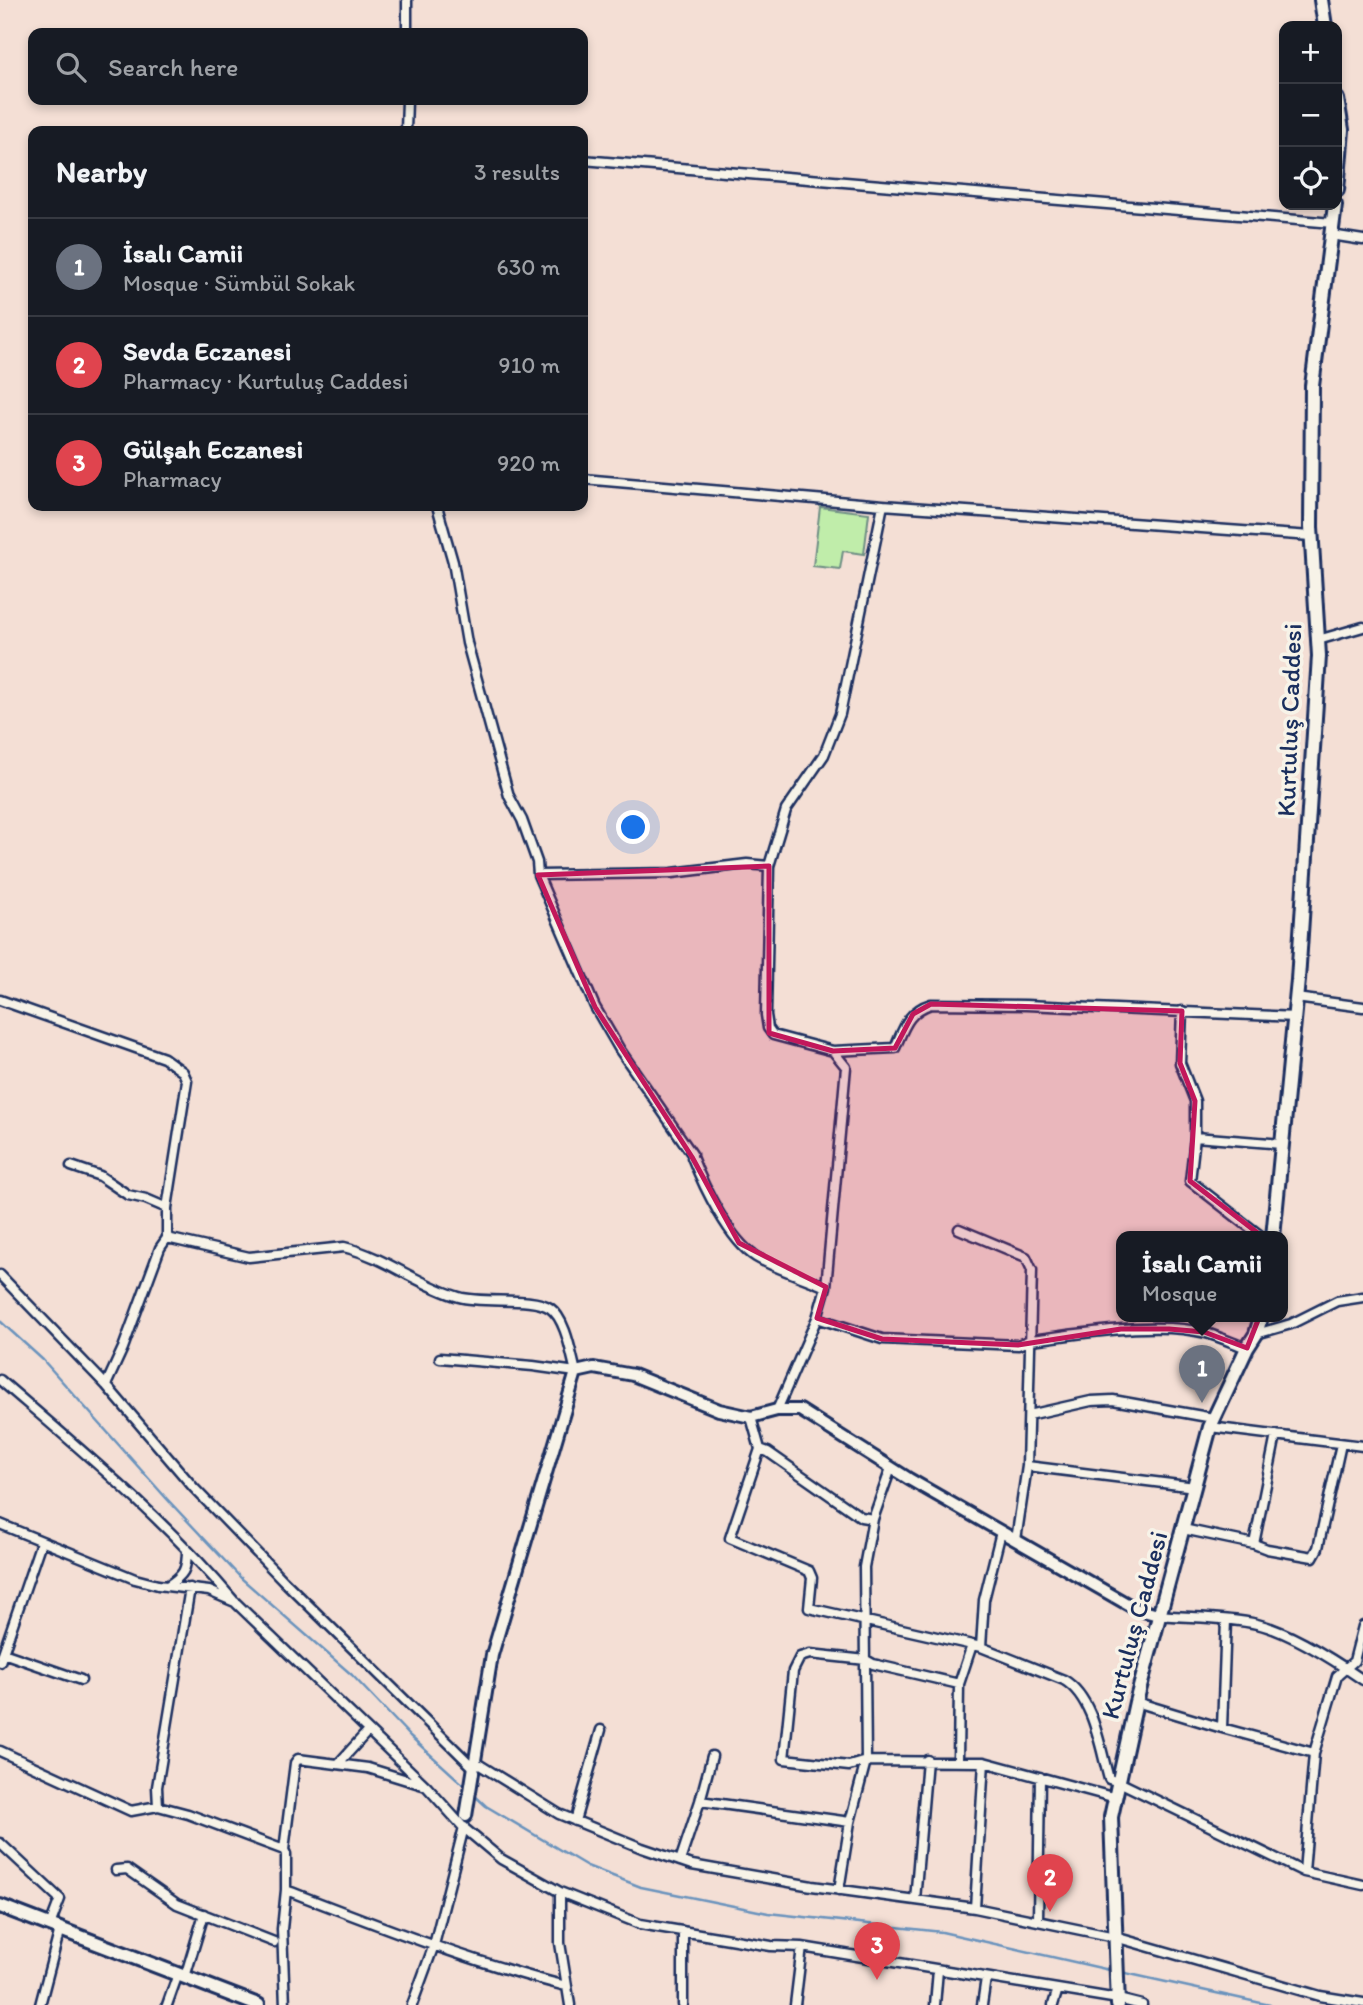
<!DOCTYPE html>
<html lang="en">
<head>
<meta charset="utf-8">
<style>
  body { margin:0; font-family:Itim,sans-serif; background:#242831; color:#f1f3f6 }
  .controls { position:absolute; right:21px; top:21px; display:grid; overflow:hidden; border-radius:14px; box-shadow:0 4px 10px #0003 }
  .controls button { width:63px; height:63px; display:grid; place-items:center; padding:0; border:0; border-bottom:2px solid #363941; background:#171b24; color:#f1f3f6; font:35px sans-serif }
  .you { position:absolute; left:634px; top:828px; width:24px; height:24px; margin:-18px; border:5px solid #fff; border-radius:50%; background:#1a73e8; box-shadow:0 0 0 10px #1a73e833 }
  .badge { display:grid; place-items:center; width:46px; height:46px; border-radius:50%; background:#919bb2; color:#fff; font-size:23px; font-weight:700 }
  .pin { position:absolute; translate:-50% -58px; filter:drop-shadow(0 2px 4px #0008) }
  .pin::after { content:''; position:absolute; top:37px; width:24px; height:21px; background:inherit; clip-path:polygon(0 0,100% 0,50% 100%) }
  .popup { position:absolute; left:1116px; top:1231px; width:172px; height:91px; box-sizing:border-box; display:grid; place-content:center; border-radius:14px; background:#171b24; filter:drop-shadow(0 2px 5px #0005); font-size:23px; white-space:nowrap; color:#9ea1a6 }
  .popup b { font-size:26px; color:#f1f3f6 }
  .popup::after { content:''; position:absolute; left:50%; top:100%; margin-left:-14px; border:14px solid transparent; border-top-color:#171b24 }
  .list { margin:0; padding:0; list-style:none }
  h2 { display:flex; justify-content:space-between; align-items:center; height:91px; margin:0; padding:0 28px; font-size:30px }
  h2 small { font-size:23px; font-weight:400; color:#9ea1a6 }
  .list li { display:grid; grid-template-columns:46px 1fr auto; gap:21px; align-items:center; box-sizing:border-box; height:98px; padding:0 28px; border-top:2px solid #363941 }
  .list b { display:block; font-size:26px; white-space:nowrap }
  .list p { margin:0; font-size:23px; white-space:nowrap; color:#9ea1a6 }
  .list em { font-size:23px; font-style:normal; color:#9ea1a6 }
  .icon { flex:none; width:38px; height:38px; fill:none; stroke:currentColor; stroke-width:2; stroke-linecap:round; stroke-linejoin:round }
  .map { position:relative; flex:none; width:1363px; height:2005px; overflow:hidden }
  .search { position:absolute; background:#171b24; box-shadow:0 4px 10px #0003; left:28px; top:28px; width:560px; height:77px; display:flex; align-items:center; gap:18px; box-sizing:border-box; padding:0 24px; border-radius:14px; color:#9ea1a6; font-size:26px }
  .panel { position:absolute; background:#171b24; box-shadow:0 4px 10px #0003; left:28px; top:126px; width:560px; height:385px; border-radius:14px }
  .map>svg:first-child { display:block }
  .green { fill:#c0edaa; stroke:#6e8e84; stroke-width:2 }
  .lines { fill:none; stroke-linecap:round; stroke-linejoin:round }
  .stream { stroke:#6a93bd; stroke-width:2.5 }
  .minor-casing { stroke:#1b2f5e; stroke-width:13 }
  .tertiary-casing { stroke:#1b2f5e; stroke-width:16 }
  .secondary-casing { stroke:#1b2f5e; stroke-width:18 }
  .minor { stroke:#f7f3e8; stroke-width:8 }
  .tertiary { stroke:#f7f3e8; stroke-width:10 }
  .secondary { stroke:#f7f3e8; stroke-width:12 }
  .marked { fill:#c2185b; fill-opacity:0.2; stroke:#c2185b; stroke-width:5; stroke-linejoin:round }
  .labels { text-anchor:middle; stroke-width:7; stroke-linejoin:round; paint-order:stroke }
  .street-label { font-size:26px; fill:#1b2f5e; stroke:#f7f3e8 }
</style>
</head>
<body>
<div class="map">
<svg width="1363" height="2005" viewBox="0 0 1363 2005">
  <rect width="100%" height="100%" fill="#f4dfd5"/>
  <filter id="ink" filterUnits="userSpaceOnUse"><feTurbulence type="fractalNoise" baseFrequency=".0143" numOctaves="2"/><feDisplacementMap in="SourceGraphic" scale="14" xChannelSelector="R" yChannelSelector="G"/><feConvolveMatrix kernelMatrix="1 2 1 2 8 2 1 2 1" color-interpolation-filters="sRGB"/></filter>
  <g filter="url(#ink)">
    <path class="green" d="M820 507 869 513 864 554 843 551 840 569 813 566Z"/>
    <g class="lines">
      <path class="stream" d="M0 1321 43 1360 167 1499 241 1578 352 1675 410 1736 467 1788
        M472 1793 486 1806 587 1866 641 1887 768 1913 942 1932 1114 1971
        M1121 1972 1270 2005"/>
      <g class="minor-casing">
        <path id="minor" d="M407 0V33
          M406 131 407 100
          M583 160 1333 223
          M1331 235 1363 240
          M583 479 883 505 1311 536
          M883 505 840 714 824 755 786 810 769 866 766 1015 768 1028 773 1035 833 1051 895 1048C904 1028 908 1011 931 1004L1026 1005 1295 1017
          M437 506 453 562 467 643 509 796 522 820 537 862 538 875 595 1007 620 1050 692 1154V1157C704 1187 729 1240 756 1257 776 1269 804 1277 826 1287
          M1318 640 1363 627
          M538 875 672 873 747 864 769 866
          M1296 998 1363 1007
          M0 1000 164 1058 183 1072 187 1081 167 1208V1238L160 1248 123 1348 106 1385
          M1182 1011 1180 1063 1195 1101V1137L1190 1181 1262 1237
          M1195 1137 1282 1144
          M71 1166 100 1176 128 1195 146 1199 167 1208
          M959 1229 1026 1257 1032 1270 1027 1466 1016 1540
          M167 1238 249 1257 344 1247C385 1257 418 1285 459 1297 483 1304 532 1296 550 1308 566 1319 571 1354 576 1372L533 1366 440 1358
          M0 1275 106 1385 194 1488 283 1580 474 1768
          M817 1318 882 1339 1018 1345 1030 1340C1081 1334 1156 1320 1206 1333 1220 1337 1233 1343 1247 1348
          M1256 1334 1291 1324 1337 1301 1363 1297
          M0 1380C81 1450 164 1518 233 1600
          M777 1410 817 1318 826 1287 846 1067 833 1051
          M1029 1415 1091 1401 1113 1400 1213 1418
          M751 1417 760 1449 730 1538 809 1571 812 1578 809 1608 981 1647 1064 1680C1094 1698 1100 1748 1109 1779L1119 1782 1304 1872 1363 1885
          M1210 1427 1363 1446
          M760 1449 768 1452 861 1517 873 1519
          M1027 1466 1195 1487
          M0 1524 135 1579 158 1585 209 1591 235 1602 427 1787 464 1828 501 1859 560 1892 640 1924 771 1946 802 1947 1118 1999 1142 2005
          M1183 1529 1254 1544 1267 1549 1313 1557 1318 1548 1341 1444
          M1254 1544 1276 1435
          M167 1586C184 1575 187 1570 187 1550
          M1158 1615C1191 1618 1225 1617 1257 1624 1291 1632 1334 1660 1363 1680
          M981 1647 984 1600 1001 1532
          M3 1653 81 1680
          M0 1662 41 1542
          M959 1684 972 1645
          M1136 1702 1222 1728 1314 1753
          M1222 1728 1226 1620
          M0 1751 131 1811 158 1806 188 1814 284 1850 295 1763 298 1759 368 1768 423 1785
          M958 1760 959 1684 873 1664 866 1660 810 1654 800 1657 793 1671 784 1759 849 1766 866 1761 984 1762 1116 1798
          M475 1762 559 1814 642 1848 692 1865 812 1886 975 1908 1115 1937 1320 1996 1363 2003
          M338 1764 368 1731
          M700 1801 850 1822
          M158 1806 157 1787 190 1588
          M575 1821 601 1730
          M0 1843 60 1899 50 1925
          M284 1850 286 1854V1890L282 1929 285 2005
          M680 1861 700 1801 712 1756
          M116 1870 127 1869 177 1904 274 1942
          M1304 1872 1314 1753 1337 1676 1354 1661 1363 1626
          M286 1890C377 1925 471 1962 566 1986
          M839 1890 850 1822 866 1761 864 1567 873 1519 891 1468
          M560 1892V1943L570 2005
          M915 1900 927 1760
          M975 1908 984 1762
          M1038 1921 1040 1777
          M683 1931V2005
          M185 1977 204 1914
          M40 2005 60 1929
          M167 2005 178 1974
          M412 2005 434 1945 464 1827
          M795 2005 802 1947
          M935 2005 938 1970
          M982 2005 986 1978
          M1053 2005 1058 1989"/>
      </g>
      <g class="tertiary-casing">
        <path id="tertiary" d="M466 1816 492 1655 576 1372 594 1368 633 1375 719 1410 751 1417 777 1410H800L909 1479 1136 1609 1158 1615"/>
      </g>
      <g class="secondary-casing">
        <path id="secondary" d="M1321 0 1325 26
          M1337 99 1342 130 1337 190
          M1273 1237 1298 980 1319 656 1311 527 1312 386 1335 205
          M0 1906 258 2005
          M1118 2005 1111 1817 1136 1702 1210 1427 1247 1348 1256 1334 1261 1317"/>
      </g>
      <use href="#minor" class="minor"/>
      <use href="#tertiary" class="tertiary"/>
      <use href="#secondary" class="secondary"/>
    </g>
  </g>
  <path class="marked" d="M769 866V1033L833 1051 895 1048 913 1014 931 1004 1182 1011 1180 1063 1195 1101 1190 1181 1272 1244 1266 1300 1247 1348 1204 1332 1169 1329H1121L1018 1345 882 1339 817 1318 826 1287 739 1243 692 1157 595 1007 538 875Z"/>
  <g class="labels">
    <g class="street-label">
      <text transform="translate(1289 720) rotate(-88)" y="9">Kurtuluş Caddesi</text>
      <text transform="translate(1134 1625) rotate(-75)" y="9">Kurtuluş Caddesi</text>
    </g>
  </g>
</svg>
<div class="controls">
<button>+</button>
<button>−</button>
<button><svg class="icon" aria-label="locate" viewBox="0 0 24 24"><circle cx="12" cy="12" r="6"/><path d="M12 2v4M12 18v4M2 12h4M18 12h4"/></svg></button>
</div>
<div class="you"></div>
<div class="pin badge" style="left:1202px;top:1403px;background:#6b7280">1</div>
<div class="popup"><b>İsalı Camii</b>Mosque</div>
<div class="pin badge" style="left:1050px;top:1912px;background:#e0444e">2</div>
<div class="pin badge" style="left:877px;top:1980px;background:#e0444e">3</div>
<div class="search"><svg class="icon" aria-label="search" viewBox="0 0 24 24"><circle cx="10" cy="10" r="6"/><path d="M15 15l6 6"/></svg>Search here</div>
<section class="panel">
<h2>Nearby<small>3 results</small></h2>
<ul class="list">
<li><span class="badge" style="background:#6b7280">1</span><div><b>İsalı Camii</b><p>Mosque · Sümbül Sokak</p></div><em>630 m</em></li>
<li><span class="badge" style="background:#e0444e">2</span><div><b>Sevda Eczanesi</b><p>Pharmacy · Kurtuluş Caddesi</p></div><em>910 m</em></li>
<li><span class="badge" style="background:#e0444e">3</span><div><b>Gülşah Eczanesi</b><p>Pharmacy</p></div><em>920 m</em></li>
</ul>
</section>
</div>
</body>
</html>
